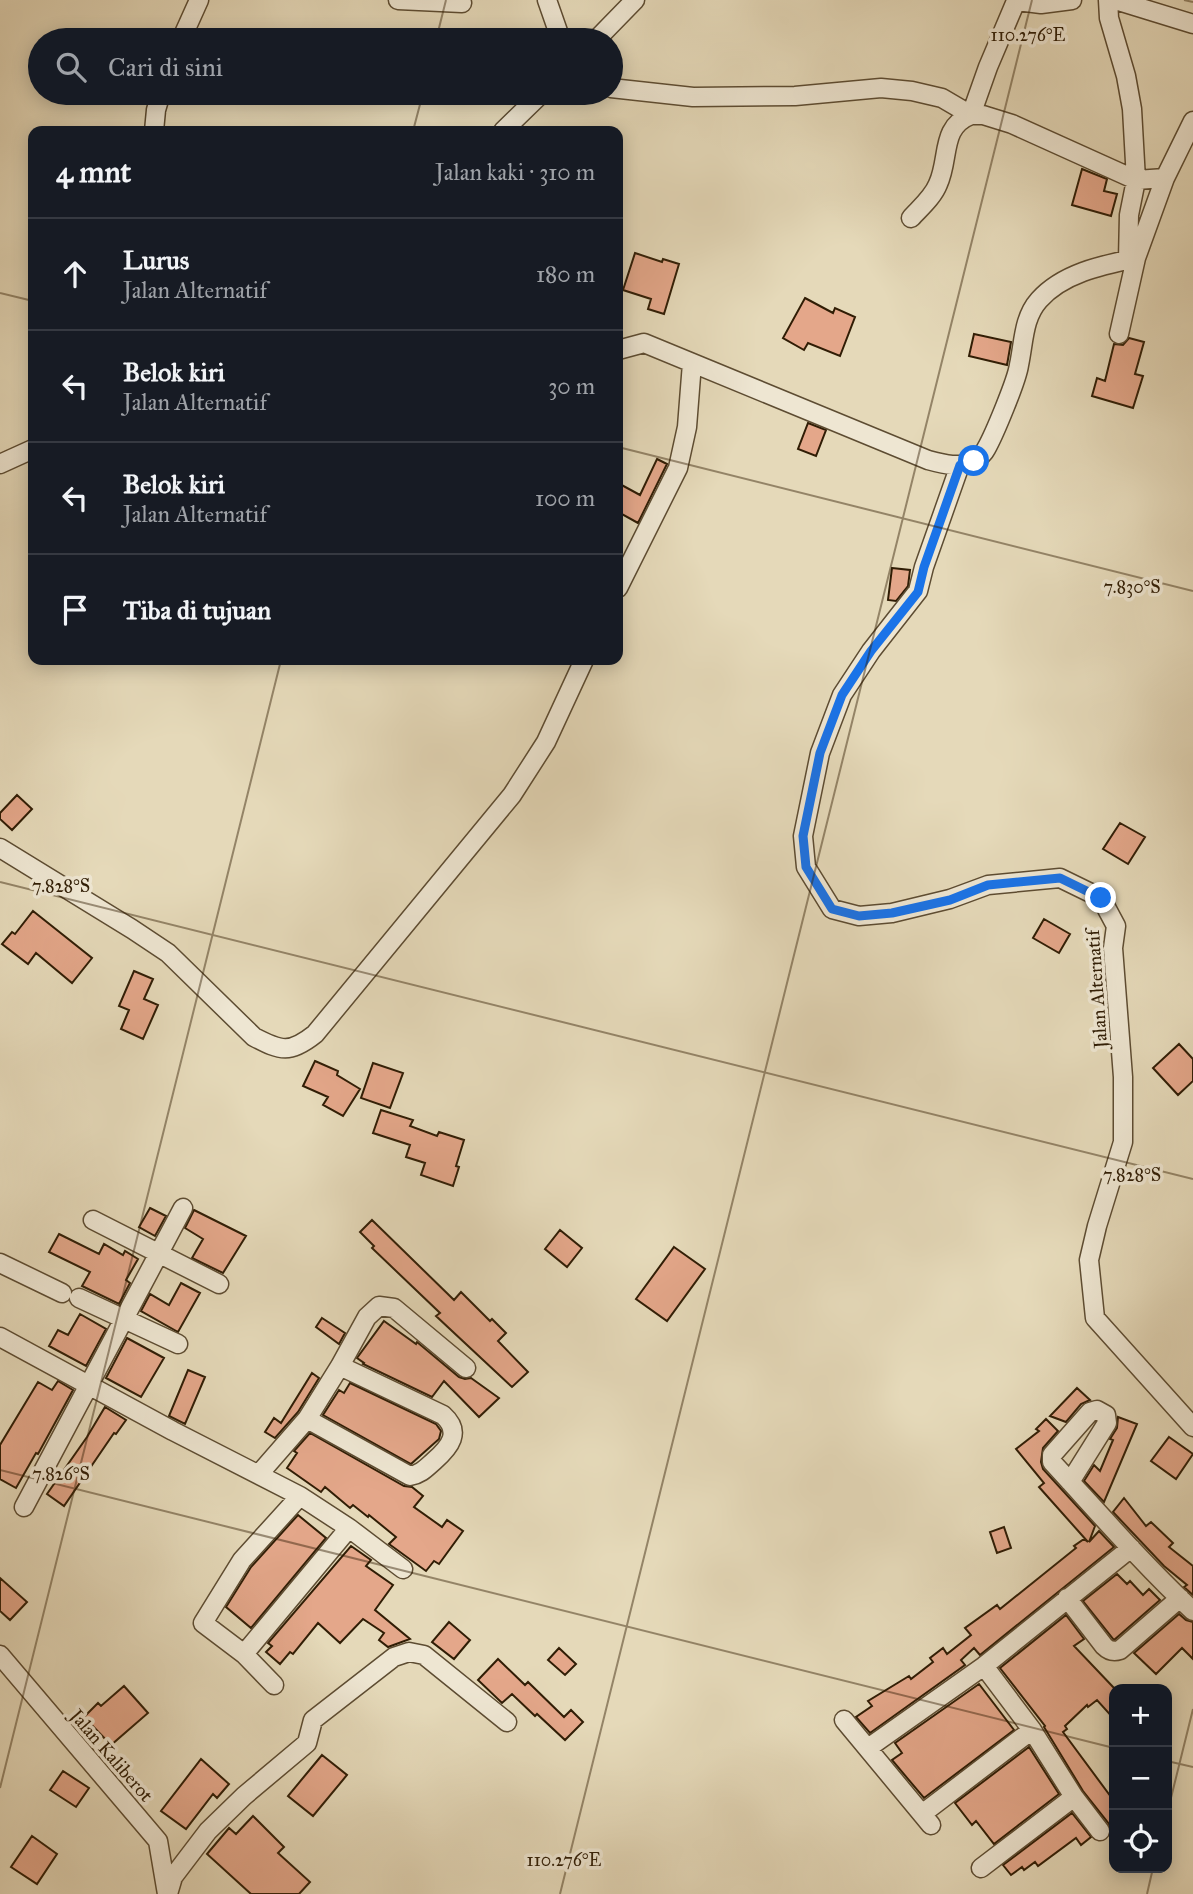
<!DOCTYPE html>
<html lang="id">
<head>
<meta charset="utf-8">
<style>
  body { margin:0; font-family:"IM FELL Great Primer",serif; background:#20242c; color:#f1f3f6 }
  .controls { position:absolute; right:21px; bottom:21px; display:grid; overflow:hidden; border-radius:14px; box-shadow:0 4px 18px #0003 }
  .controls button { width:63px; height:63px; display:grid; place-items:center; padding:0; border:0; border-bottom:2px solid #363941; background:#171b24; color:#f1f3f6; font:35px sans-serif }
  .stop { position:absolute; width:21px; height:21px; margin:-16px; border:5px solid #1a73e8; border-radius:50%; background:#fff }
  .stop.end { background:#1a73e8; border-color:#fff; box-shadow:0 2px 7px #0008 }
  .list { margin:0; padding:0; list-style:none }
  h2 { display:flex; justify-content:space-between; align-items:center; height:91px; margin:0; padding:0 28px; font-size:30px }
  h2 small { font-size:23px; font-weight:400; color:#9ea1a6 }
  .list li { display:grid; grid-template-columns:46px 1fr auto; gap:21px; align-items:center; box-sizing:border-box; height:112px; padding:0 28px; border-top:2px solid #363941 }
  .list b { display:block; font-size:26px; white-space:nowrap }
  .list p { margin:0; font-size:23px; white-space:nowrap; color:#9ea1a6 }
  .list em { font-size:23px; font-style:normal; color:#9ea1a6 }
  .icon { flex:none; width:38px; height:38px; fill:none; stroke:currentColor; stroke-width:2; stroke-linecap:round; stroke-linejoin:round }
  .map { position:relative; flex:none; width:1193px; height:1894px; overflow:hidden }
  .search { position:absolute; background:#171b24; box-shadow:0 4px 18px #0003; left:28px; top:28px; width:595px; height:77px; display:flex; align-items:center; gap:18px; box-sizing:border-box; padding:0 24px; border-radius:38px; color:#9ea1a6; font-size:26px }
  .panel { position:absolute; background:#171b24; box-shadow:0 4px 18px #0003; left:28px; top:126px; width:595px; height:539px; border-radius:14px }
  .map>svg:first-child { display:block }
  .building { fill:#e4a78a; stroke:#301d05; stroke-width:2 }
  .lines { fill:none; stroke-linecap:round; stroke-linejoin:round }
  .minor-casing { stroke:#5d4c32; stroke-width:21 }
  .minor { stroke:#eee6d2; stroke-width:18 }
  .route { stroke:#1a73e8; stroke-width:9 }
  .ticks { fill:none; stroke:#301d05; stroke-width:2; stroke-opacity:0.45 }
  .labels { text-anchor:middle; stroke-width:7; stroke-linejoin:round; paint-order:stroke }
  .street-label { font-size:19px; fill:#301d05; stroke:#eee6d2 }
  .ticks-label { font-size:18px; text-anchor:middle; fill:#301d05; stroke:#eee6d2; stroke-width:7; stroke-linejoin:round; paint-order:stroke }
</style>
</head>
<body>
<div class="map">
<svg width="1193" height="1894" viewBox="0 0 1193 1894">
  <rect width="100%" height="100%" fill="#e5d9b9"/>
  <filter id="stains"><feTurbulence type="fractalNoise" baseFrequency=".00286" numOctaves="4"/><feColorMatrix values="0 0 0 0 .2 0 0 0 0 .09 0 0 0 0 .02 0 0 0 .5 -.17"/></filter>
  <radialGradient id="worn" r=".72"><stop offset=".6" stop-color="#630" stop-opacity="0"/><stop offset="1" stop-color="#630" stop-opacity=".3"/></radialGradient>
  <path class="building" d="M1082 169 1107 179 1104 191 1117 194 1111 216 1072 205Z
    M635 253 662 262 663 259 679 264 664 314 648 309 651 299 623 290Z
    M805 298 833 313 835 308 855 317 840 356 808 343 804 350 783 338Z
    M974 334 1011 342 1007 365 969 356Z
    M1129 338 1144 342 1135 374 1143 376 1133 408 1092 396 1097 378 1105 381 1114 344 1123 345Z
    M808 423 826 430 816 456 798 449Z
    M657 459 667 464 638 523 618 512V483L640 495Z
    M892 568 910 570 908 586 896 601 888 600Z
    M17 795 32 809 12 830 0 819V813Z
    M1120 823 1145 837 1128 864 1103 849Z
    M33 911 92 958 72 983 36 953 28 964 2 944 12 932 15 934Z
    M1044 919 1070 934 1059 953 1033 938Z
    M134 971 153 979 144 999 158 1005 143 1039 121 1029 129 1010 119 1006Z
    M1179 1044 1193 1059V1081L1178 1095 1153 1068Z
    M315 1061 338 1071 337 1075 360 1089 343 1116 323 1105 328 1097 303 1086Z
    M373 1063 403 1073 390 1108 361 1098Z
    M381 1110 413 1120 410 1126 437 1136 439 1132 464 1140 456 1166 459 1167 453 1186 421 1175 425 1163 406 1157 410 1145 373 1133Z
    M150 1208 166 1216 155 1236 139 1227Z
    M194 1210 246 1236 223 1273 192 1258 203 1239 185 1228Z
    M372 1220 454 1300 461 1292 490 1321 492 1319 506 1333 498 1341 528 1372 512 1387 436 1316 440 1313 372 1248 374 1246 360 1232Z
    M560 1230 582 1248 567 1267 545 1249Z
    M59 1234 99 1254 104 1244 123 1255 125 1251 138 1259 126 1280 130 1283 119 1304 82 1286 90 1272 49 1252Z
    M674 1247 705 1269 667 1321 636 1299Z
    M181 1283 200 1293 178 1332 141 1311 150 1294 169 1305Z
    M80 1314 106 1329 86 1366 49 1346 58 1330 68 1335Z
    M322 1318 345 1333 339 1344 316 1327Z
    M384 1321 416 1344 417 1342 459 1377 465 1379 471 1378 499 1398 479 1417 444 1381 432 1397 363 1364 364 1363 357 1358Z
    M127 1338 164 1358 141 1397 106 1378Z
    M188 1370 205 1377 185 1424 169 1416Z
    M312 1373 319 1378 298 1412 275 1438 265 1432 274 1418 281 1423Z
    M58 1381 73 1390 38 1454 36 1453 16 1488 0 1479V1445L38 1382 52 1390Z
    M350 1383 436 1424 441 1431 439 1439 411 1464 323 1415 339 1390 344 1393Z
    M1077 1388 1090 1400 1081 1404 1066 1422 1050 1416Z
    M105 1407 126 1420 116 1434 114 1433 64 1506 47 1494 87 1437Z
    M1118 1417 1137 1424 1104 1502 1084 1481 1094 1465 1100 1471 1113 1440 1110 1439 1117 1428Z
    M1046 1419 1058 1431 1043 1448 1041 1462 1043 1469 1095 1526 1089 1542 1099 1531 1114 1547 980 1655 974 1648 961 1660 965 1665 870 1733 856 1717 872 1706 868 1701 909 1676 911 1679 933 1662 930 1658 943 1648 947 1654 971 1635 965 1628 997 1605 1000 1609 1076 1548 1074 1546 1084 1539 1088 1542 1039 1487 1044 1483 1016 1449 1039 1431 1036 1429Z
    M310 1433 404 1486 412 1487 423 1496 414 1507 442 1527 447 1520 463 1531 439 1564 434 1561 426 1571 389 1544 396 1537 369 1515 368 1517 353 1505 350 1508 325 1487 321 1492 287 1468 297 1453 294 1451Z
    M1169 1437 1193 1454 1176 1479 1151 1461Z
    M1124 1498 1146 1526 1151 1522 1173 1543 1169 1547 1193 1566V1595L1184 1587 1187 1585 1164 1566 1113 1512Z
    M298 1515 326 1538 251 1628 226 1607 251 1567Z
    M1004 1527 1011 1548 997 1553 990 1532Z
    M351 1546 371 1560 366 1566 393 1585 375 1610 410 1639 388 1647 379 1640 384 1633 363 1619 340 1643 318 1623 293 1654 290 1652 280 1664 266 1652 272 1646 268 1643Z
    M1117 1574 1127 1584 1130 1581 1143 1595 1149 1589 1160 1600 1114 1640 1083 1601Z
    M0 1578 27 1602 10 1620 0 1611Z
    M1179 1614 1186 1620 1193 1622V1659L1182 1648 1156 1674 1134 1653Z
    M1066 1615 1084 1639 1074 1646 1114 1688V1719L1097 1700 1088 1707 1087 1705 1065 1726 1067 1729 1063 1732 1114 1801V1840L1110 1835 1109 1824 1083 1791 1044 1727 1045 1726 1000 1668Z
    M449 1622 470 1640 454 1659 432 1642Z
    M559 1648 576 1664 565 1675 548 1660Z
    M498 1659 525 1685 528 1682 564 1717 571 1710 583 1722 565 1740 537 1714 535 1716 512 1694 502 1703 478 1680Z
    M979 1684 1014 1730 924 1798 892 1760 902 1753 895 1743Z
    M124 1686 148 1713 111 1745 84 1717 98 1703 101 1706Z
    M1029 1747 1059 1794 994 1844 976 1821 972 1825 955 1803Z
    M322 1755 347 1775 313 1816 288 1796Z
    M201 1759 229 1784 217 1798 213 1794 186 1829 161 1811Z
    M63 1771 89 1788 76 1807 50 1790Z
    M1072 1813 1091 1837 1081 1845 1076 1838 1038 1866 1035 1862 1024 1870 1022 1867 1011 1875 1003 1865Z
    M253 1816 284 1847 278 1853 310 1882 299 1894H251L207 1854 229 1828 236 1834Z
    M32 1836 57 1854 37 1884 11 1867Z"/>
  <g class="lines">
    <g class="minor-casing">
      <path id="minor" d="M398 0 462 3 461 0
        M547 0 561 40
        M1108 0 1109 18 1126 76 1132 109 1136 180 1129 215 1128 260
        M1115 0 1193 24
        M181 40 199 0
        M596 40 635 0
        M611 88 693 97 795 96 881 88 912 91 942 98 971 115H983L1012 124 1136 180 1165 178
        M154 131 156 110 161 93
        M503 131 542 93
        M911 218C920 208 933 197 938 184 950 158 940 127 971 115L988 67 1016 1 1041 4 1072 0
        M1119 334 1136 258 1165 178 1193 121
        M618 350 644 343 928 460C943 464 961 469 975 460 978 458 984 453 986 449 994 435 1017 380 1019 365 1024 342 1023 318 1039 300 1063 273 1103 265 1136 258
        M0 464 33 449
        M960 465 924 567 918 591 871 651 842 695 820 753 803 836 806 867 832 909 859 916 892 913 950 899 988 885 1060 878 1101 898 1116 926 1113 948 1123 1077V1142L1097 1226 1089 1260 1095 1318 1193 1427
        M618 588 678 468 687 427 692 363
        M0 848 132 929 168 953 254 1037C281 1051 290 1054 315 1034L512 795 546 742 584 660
        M93 1220 219 1284
        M0 1263 62 1293
        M79 1298 178 1344
        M0 1337 173 1431 300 1496 349 1528 403 1569
        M307 1419 410 1476C421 1474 426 1468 434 1461 450 1447 462 1432 443 1415L340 1366
        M259 1474 307 1419 340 1366 367 1317 379 1306 394 1308 466 1368
        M1070 1482 1107 1423 1106 1415 1097 1410 1090 1412 1052 1455V1462C1098 1512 1143 1564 1193 1611
        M24 1507 183 1208
        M1067 1598 1104 1646C1109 1651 1114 1652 1120 1650L1180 1598
        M244 1654 349 1528
        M0 1655 158 1841 167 1894
        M984 1666 1032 1730 1074 1797 1100 1831
        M274 1685 244 1654 203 1623 242 1560 300 1496
        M844 1720 931 1825
        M868 1748 984 1666 1131 1548
        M922 1814 1032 1730
        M981 1868 1074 1797
        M168 1894 173 1877 208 1831 244 1796 307 1743 313 1720 394 1657 409 1652 424 1655 507 1722"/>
    </g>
    <use href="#minor" class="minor"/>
  </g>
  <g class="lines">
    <path class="route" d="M974 461 960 465 924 567 918 592 871 651 842 695 820 753 803 836 806 867 832 909 859 916 892 913 950 900 988 885 1060 878 1101 898"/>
  </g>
  <path class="ticks" d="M1184 0 1193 2M436 40 446 0M413 131 423 93M0 293 33 301M618 447 1193 591M0 882 1193 1179M0 1470 1114 1748M1167 1761 1193 1767M0 1788 281 660M1167 1814 1193 1709M560 1894 1032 0M1147 1894 1153 1868"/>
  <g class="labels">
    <g class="street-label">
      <text transform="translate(1096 989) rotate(-94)" y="7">Jalan Alternatif</text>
      <text transform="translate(112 1755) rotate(49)" y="7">Jalan Kaliberot</text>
    </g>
  </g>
  <g class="ticks-label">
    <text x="1028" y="41">110.276°E</text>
    <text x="1132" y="593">7.830°S</text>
    <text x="61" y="892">7.828°S</text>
    <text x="1132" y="1181">7.828°S</text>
    <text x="61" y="1480">7.826°S</text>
    <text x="564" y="1866">110.276°E</text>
  </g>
  <rect width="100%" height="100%" filter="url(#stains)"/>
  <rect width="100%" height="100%" fill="url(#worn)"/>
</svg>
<div class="controls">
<button>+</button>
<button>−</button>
<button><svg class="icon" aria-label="locate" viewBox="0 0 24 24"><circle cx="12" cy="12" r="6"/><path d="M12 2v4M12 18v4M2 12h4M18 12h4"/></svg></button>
</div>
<div class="stop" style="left:974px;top:461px"></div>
<div class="stop end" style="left:1101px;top:898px"></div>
<div class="search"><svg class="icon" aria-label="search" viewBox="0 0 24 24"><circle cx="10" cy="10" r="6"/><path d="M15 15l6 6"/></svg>Cari di sini</div>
<section class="panel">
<h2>4 mnt<small>Jalan kaki · 310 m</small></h2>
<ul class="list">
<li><svg class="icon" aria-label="ahead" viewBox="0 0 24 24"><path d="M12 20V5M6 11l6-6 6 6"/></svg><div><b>Lurus</b><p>Jalan Alternatif</p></div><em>180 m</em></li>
<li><svg class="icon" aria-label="left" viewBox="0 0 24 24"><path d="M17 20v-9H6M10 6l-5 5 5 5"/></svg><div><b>Belok kiri</b><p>Jalan Alternatif</p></div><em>30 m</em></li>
<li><svg class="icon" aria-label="left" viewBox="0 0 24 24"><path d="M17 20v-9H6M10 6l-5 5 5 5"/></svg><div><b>Belok kiri</b><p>Jalan Alternatif</p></div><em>100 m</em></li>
<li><svg class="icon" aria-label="arrive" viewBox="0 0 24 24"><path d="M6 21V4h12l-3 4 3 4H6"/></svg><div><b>Tiba di tujuan</b></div></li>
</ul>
</section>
</div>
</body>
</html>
